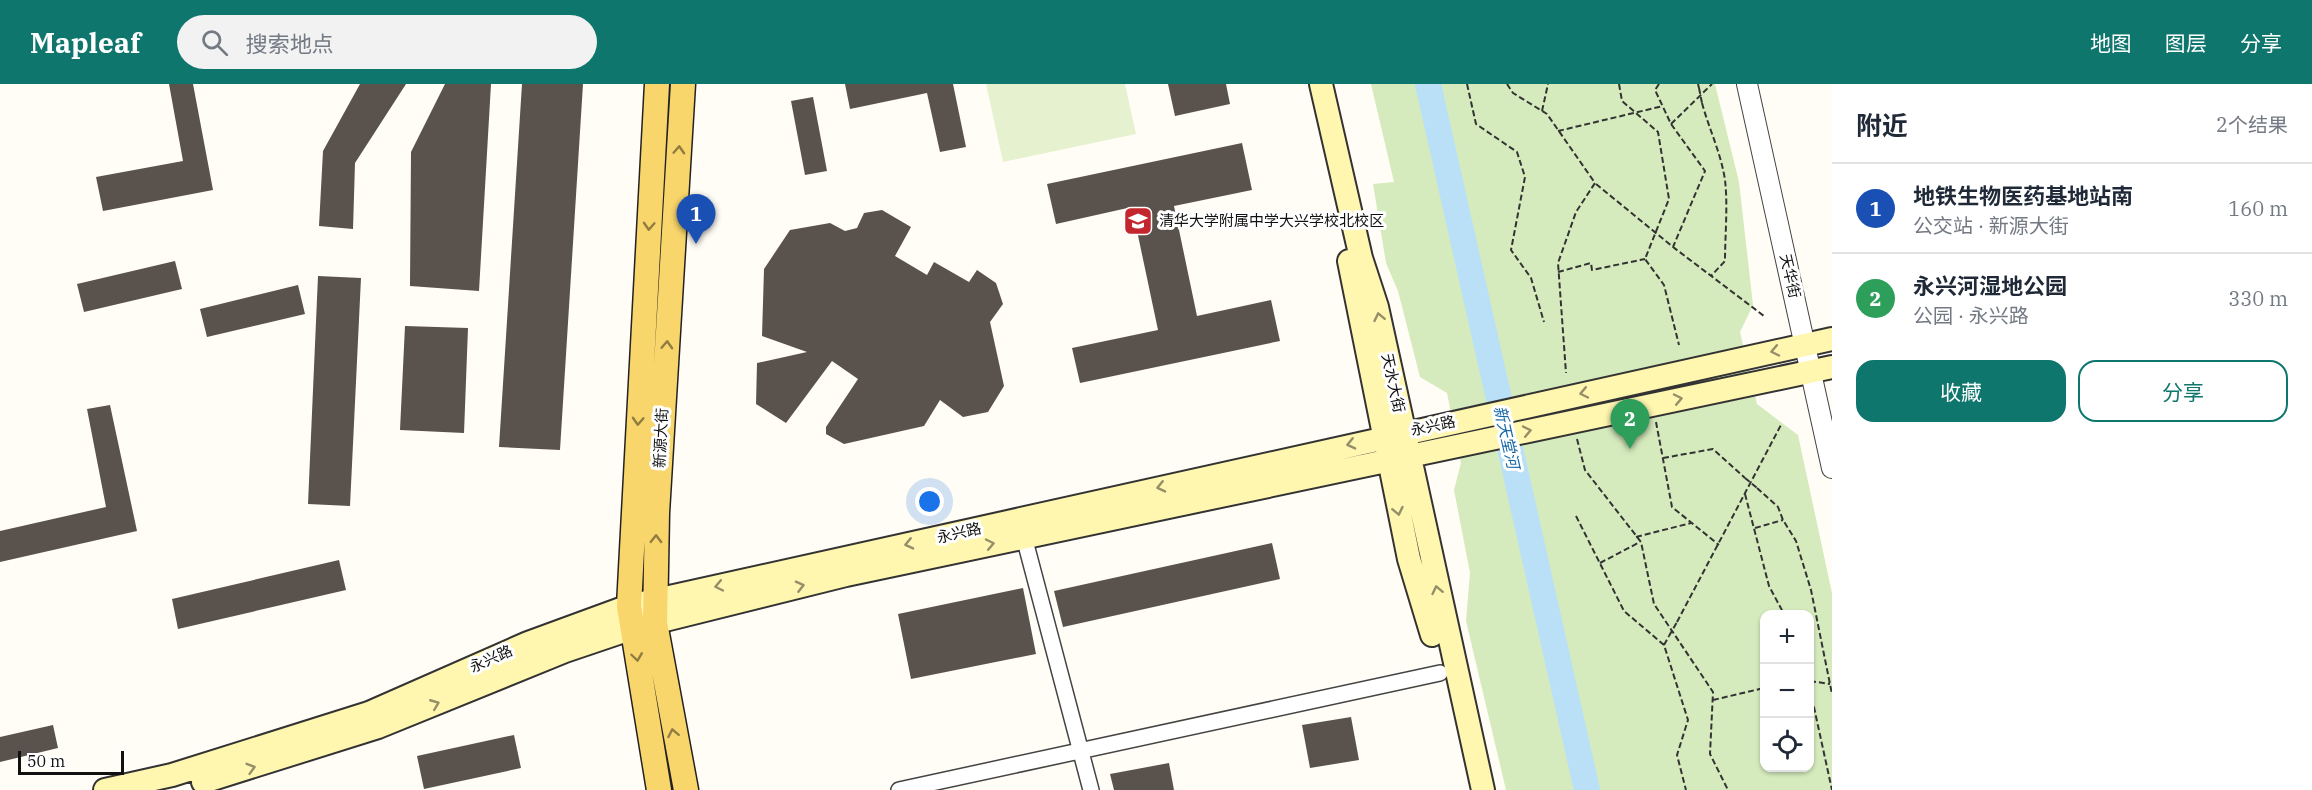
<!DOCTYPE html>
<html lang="zh">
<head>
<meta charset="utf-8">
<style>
  body { margin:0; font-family:"IBM Plex Serif","Noto Sans SC",serif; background:#f2f2f3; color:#1f2937 }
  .controls { position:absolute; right:18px; bottom:18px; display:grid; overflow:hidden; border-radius:12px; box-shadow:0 2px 4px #0004 }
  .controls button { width:54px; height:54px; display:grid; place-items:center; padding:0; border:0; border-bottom:2px solid #e0e1e3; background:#fff; color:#1f2937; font:30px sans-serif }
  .scale { position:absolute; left:18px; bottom:15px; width:106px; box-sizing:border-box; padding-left:6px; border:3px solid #111; border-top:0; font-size:16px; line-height:21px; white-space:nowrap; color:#111; -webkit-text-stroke:4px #fff; paint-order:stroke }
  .you { position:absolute; left:930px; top:418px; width:21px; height:21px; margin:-15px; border:4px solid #fff; border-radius:50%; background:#1a73e8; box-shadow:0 0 0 9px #1a73e833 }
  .badge { display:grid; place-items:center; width:39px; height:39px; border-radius:50%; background:#0f766e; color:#fff; font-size:20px; font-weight:700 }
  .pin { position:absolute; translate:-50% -50px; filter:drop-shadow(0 2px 3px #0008) }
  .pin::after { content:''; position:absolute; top:32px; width:21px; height:18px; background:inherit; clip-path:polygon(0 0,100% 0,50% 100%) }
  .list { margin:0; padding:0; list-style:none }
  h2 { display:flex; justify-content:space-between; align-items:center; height:78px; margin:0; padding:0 24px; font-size:26px }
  h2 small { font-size:20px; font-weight:400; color:#747a83 }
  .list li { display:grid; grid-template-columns:39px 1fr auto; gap:18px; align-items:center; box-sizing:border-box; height:90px; padding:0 24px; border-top:2px solid #e0e1e3 }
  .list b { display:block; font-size:22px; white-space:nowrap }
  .list p { margin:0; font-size:20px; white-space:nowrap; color:#747a83 }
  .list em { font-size:20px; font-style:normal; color:#747a83 }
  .actions { display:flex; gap:12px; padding:18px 24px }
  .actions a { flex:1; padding:14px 0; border:2px solid #0f766e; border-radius:18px; text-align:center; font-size:21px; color:#0f766e }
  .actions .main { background:#0f766e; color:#fff }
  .icon { flex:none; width:33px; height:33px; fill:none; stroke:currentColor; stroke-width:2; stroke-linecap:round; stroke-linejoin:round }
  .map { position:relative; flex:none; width:1832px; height:706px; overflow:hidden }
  header { display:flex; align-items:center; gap:36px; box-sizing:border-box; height:84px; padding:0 30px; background:#0f766e; color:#fff }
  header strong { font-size:28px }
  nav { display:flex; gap:33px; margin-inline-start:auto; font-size:21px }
  .search { width:420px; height:54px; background:#f2f2f3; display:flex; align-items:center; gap:15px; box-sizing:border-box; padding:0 21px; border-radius:33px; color:#747a83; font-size:22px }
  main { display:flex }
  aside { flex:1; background:#fff }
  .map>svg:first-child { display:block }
  .green { fill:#d5ebbd; fill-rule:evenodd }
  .pitch { fill:#e6f2cf }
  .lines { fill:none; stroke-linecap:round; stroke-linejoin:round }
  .river { stroke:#b9e0f7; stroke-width:26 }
  .building { fill:#5a524d }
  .minor-casing { stroke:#444; stroke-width:18 }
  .tertiary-casing { stroke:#444; stroke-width:22 }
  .secondary-casing { stroke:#333; stroke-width:26 }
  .primary-casing { stroke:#222; stroke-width:27 }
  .path { stroke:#333; stroke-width:2; stroke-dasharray:6 3; stroke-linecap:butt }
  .minor { stroke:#fff; stroke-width:15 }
  .tertiary { stroke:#fff; stroke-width:20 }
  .secondary { stroke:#fff6b0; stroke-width:22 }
  .primary { stroke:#f9d66b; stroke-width:24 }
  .path-bridge { stroke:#333; stroke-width:2; stroke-dasharray:6 3; stroke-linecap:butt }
  .oneway { stroke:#917d42 }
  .oneway2 { stroke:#948f68 }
  .labels { text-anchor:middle; stroke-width:6; stroke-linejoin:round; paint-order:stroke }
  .poi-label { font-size:15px; fill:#111; stroke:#fff; text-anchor:start }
  .street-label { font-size:15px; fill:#111; stroke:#fff }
  .water-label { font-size:16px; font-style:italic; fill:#1768a6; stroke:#fff }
</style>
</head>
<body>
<header>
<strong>Mapleaf</strong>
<div class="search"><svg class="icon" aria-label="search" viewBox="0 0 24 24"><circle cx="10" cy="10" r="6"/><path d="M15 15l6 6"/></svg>搜索地点</div>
<nav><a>地图</a><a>图层</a><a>分享</a></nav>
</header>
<main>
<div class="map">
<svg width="1832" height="706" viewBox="0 0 1832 706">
  <rect width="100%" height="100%" fill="#fffdf5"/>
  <path class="green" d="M1371 0H1715L1739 98 1753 221 1740 248 1757 320 1798 351 1832 509V706H1506L1466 537 1470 489 1454 406 1461 379 1447 309 1420 293 1398 207 1386 179 1373 100 1394 98ZM1764 530H1810V684H1764Z"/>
  <path class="pitch" d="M986 0H1125L1136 50 1003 78Z"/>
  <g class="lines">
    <path class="river" d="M1428 0 1587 706"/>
  </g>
  <path class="building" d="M169 0H193L213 106 103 127 96 93 183 77Z
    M360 0H406L355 79 353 145 319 142 323 67Z
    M445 0H491L479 207 410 202 411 68Z
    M522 0H583L560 366 499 363Z
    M845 0H953L966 63 940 68 927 9 850 25Z
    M1168 0H1226L1230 20 1175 32Z
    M813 13 827 87 805 91 791 17Z
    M1242 59 1252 106 1174 122 1197 232 1271 216 1280 257 1080 299 1072 264 1158 246 1132 123 1056 140 1047 100Z
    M882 126 911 143 895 172 927 191 934 178 969 198 977 186 996 199 1003 220 990 238 1004 302 988 328 963 333 940 316 924 342 844 360 826 350V343L858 295 832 277 786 339 756 320 757 279 807 268 762 252 764 185 790 146 830 139 845 147 857 144 864 129Z
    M175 177 182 205 84 228 77 200Z
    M318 192 361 194 350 422 308 420Z
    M298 201 305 230 207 253 200 225Z
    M405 242 468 244 464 349 400 346Z
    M110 321 137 447 0 478V447L106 423 87 325Z
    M1272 459 1280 495 1063 543 1054 507Z
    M339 476 346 506 178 545 172 515Z
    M1023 504 1036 570 911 595 898 530Z
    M1351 633 1359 676 1310 684 1302 641Z
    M53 641 58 664 0 678V653Z
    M514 651 521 684 424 705 417 672Z
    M1169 679 1174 706H1114L1110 690Z"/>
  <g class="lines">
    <g class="minor-casing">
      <path id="minor" d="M1024 453 1091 706
        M899 706 1440 589"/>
    </g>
    <g class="tertiary-casing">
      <path id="tertiary" d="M1747 0 1832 384"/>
    </g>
    <g class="secondary-casing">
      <path id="secondary" d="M1321 0 1361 174 1377 223 1483 706
        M1349 177 1409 475 1432 551
        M203 698 378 643 565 567 633 544 846 491 1832 283
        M105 706 172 691 369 629 528 559 629 522 1832 255"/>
    </g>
    <g class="primary-casing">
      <path id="primary" d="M657 0 629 522 659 706
        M683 0 657 429 655 539 686 706"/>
    </g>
    <path class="path" d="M1467 0 1476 40 1517 68 1525 93 1511 166 1531 194 1544 238
      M1507 0 1513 9 1547 30 1595 99 1576 128 1558 179 1566 289
      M1619 0 1622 17 1658 48 1669 115 1645 175 1664 201 1679 261
      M1659 0 1655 6 1671 40 1705 87 1673 163
      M1698 0 1699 4
      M1702 19C1709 45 1721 69 1725 96 1728 122 1725 151 1725 177L1711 192
      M1542 27 1548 0
      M1671 40 1712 0
      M1558 47 1663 22
      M1596 100 1673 163 1764 232
      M1558 188 1591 179 1592 186 1645 175
      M1656 338 1672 423 1719 461
      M1577 355 1585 386 1641 458 1654 520 1713 608 1710 670 1728 706
      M1663 374 1713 365 1745 394
      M1757 404 1778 423 1783 436 1796 457 1811 506 1832 610
      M1745 410 1769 502 1784 530
      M1576 432 1624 527 1664 561 1688 636 1677 671 1686 706
      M1755 444 1783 436
      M1636 453 1691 439
      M1600 479 1640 458
      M1677 538 1782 339
      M1664 561 1669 552
      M1810 597 1830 600
      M1810 605 1832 706
      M1713 616 1764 604"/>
    <use href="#minor" class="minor"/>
    <use href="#tertiary" class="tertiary"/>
    <use href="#secondary" class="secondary"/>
    <use href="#primary" class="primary"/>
    <path class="path-bridge" d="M1699 4 1702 19
      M1745 394 1757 404
      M1669 552 1677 538"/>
  </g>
  <defs><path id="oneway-chevron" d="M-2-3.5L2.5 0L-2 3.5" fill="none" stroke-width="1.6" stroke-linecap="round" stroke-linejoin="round" transform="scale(1.5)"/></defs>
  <g class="oneway">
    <use href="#oneway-chevron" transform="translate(679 66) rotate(-87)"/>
    <use href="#oneway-chevron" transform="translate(649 142) rotate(93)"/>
    <use href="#oneway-chevron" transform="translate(667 261) rotate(-87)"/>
    <use href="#oneway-chevron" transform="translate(638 337) rotate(93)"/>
    <use href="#oneway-chevron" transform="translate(656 455) rotate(-89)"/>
    <use href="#oneway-chevron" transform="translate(637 573) rotate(82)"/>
    <use href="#oneway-chevron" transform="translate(673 649) rotate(-101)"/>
  </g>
  <g class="oneway2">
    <use href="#oneway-chevron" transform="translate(1379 233) rotate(-102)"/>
    <use href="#oneway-chevron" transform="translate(1775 267) rotate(168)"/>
    <use href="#oneway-chevron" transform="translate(1584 309) rotate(168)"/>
    <use href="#oneway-chevron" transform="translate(1678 315) rotate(-12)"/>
    <use href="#oneway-chevron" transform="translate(1527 347) rotate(-12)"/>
    <use href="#oneway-chevron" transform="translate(1351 360) rotate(167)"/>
    <use href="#oneway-chevron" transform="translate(1161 403) rotate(167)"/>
    <use href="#oneway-chevron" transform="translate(1398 427) rotate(78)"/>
    <use href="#oneway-chevron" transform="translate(909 460) rotate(167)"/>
    <use href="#oneway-chevron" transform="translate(990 460) rotate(-12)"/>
    <use href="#oneway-chevron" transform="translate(719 502) rotate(168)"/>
    <use href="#oneway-chevron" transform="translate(800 502) rotate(-14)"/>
    <use href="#oneway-chevron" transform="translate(1437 506) rotate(-102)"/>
    <use href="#oneway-chevron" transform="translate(435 620) rotate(-22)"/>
    <use href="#oneway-chevron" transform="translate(251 684) rotate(-16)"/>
  </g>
  <defs>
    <g id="school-square" transform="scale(1.5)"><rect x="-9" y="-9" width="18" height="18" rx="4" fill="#c4262e" stroke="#fff"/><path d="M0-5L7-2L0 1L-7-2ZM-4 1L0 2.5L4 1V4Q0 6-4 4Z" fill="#fff"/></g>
  </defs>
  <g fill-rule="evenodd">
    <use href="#school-square" x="1138" y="137"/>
  </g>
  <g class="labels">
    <g class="poi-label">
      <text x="1159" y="142">清华大学附属中学大兴学校北校区</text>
    </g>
    <g class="street-label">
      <text transform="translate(1790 192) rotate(77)" y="5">天华街</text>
      <text transform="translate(1393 299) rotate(78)" y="5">天水大街</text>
      <text transform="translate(1433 342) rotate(-12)" y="5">永兴路</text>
      <text transform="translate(661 354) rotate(-87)" y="5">新源大街</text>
      <text transform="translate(959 449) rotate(-13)" y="5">永兴路</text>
      <text transform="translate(491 575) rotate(-24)" y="5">永兴路</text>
    </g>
    <g class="water-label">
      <text transform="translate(1507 353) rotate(77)" y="6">新天堂河</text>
    </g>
  </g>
</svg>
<div class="controls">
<button>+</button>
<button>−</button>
<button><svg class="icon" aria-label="locate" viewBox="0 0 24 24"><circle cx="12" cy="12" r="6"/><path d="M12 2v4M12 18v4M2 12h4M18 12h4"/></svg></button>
</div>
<div class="scale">50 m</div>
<div class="you"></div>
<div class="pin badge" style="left:696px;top:160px;background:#1a4fb4">1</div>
<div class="pin badge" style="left:1630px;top:365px;background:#2e9e5b">2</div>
</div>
<aside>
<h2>附近<small>2个结果</small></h2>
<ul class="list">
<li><span class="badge" style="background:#1a4fb4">1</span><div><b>地铁生物医药基地站南</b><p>公交站 · 新源大街</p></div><em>160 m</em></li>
<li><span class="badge" style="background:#2e9e5b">2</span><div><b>永兴河湿地公园</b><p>公园 · 永兴路</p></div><em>330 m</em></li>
</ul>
<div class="actions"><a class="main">收藏</a><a>分享</a></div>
</aside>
</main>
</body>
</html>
